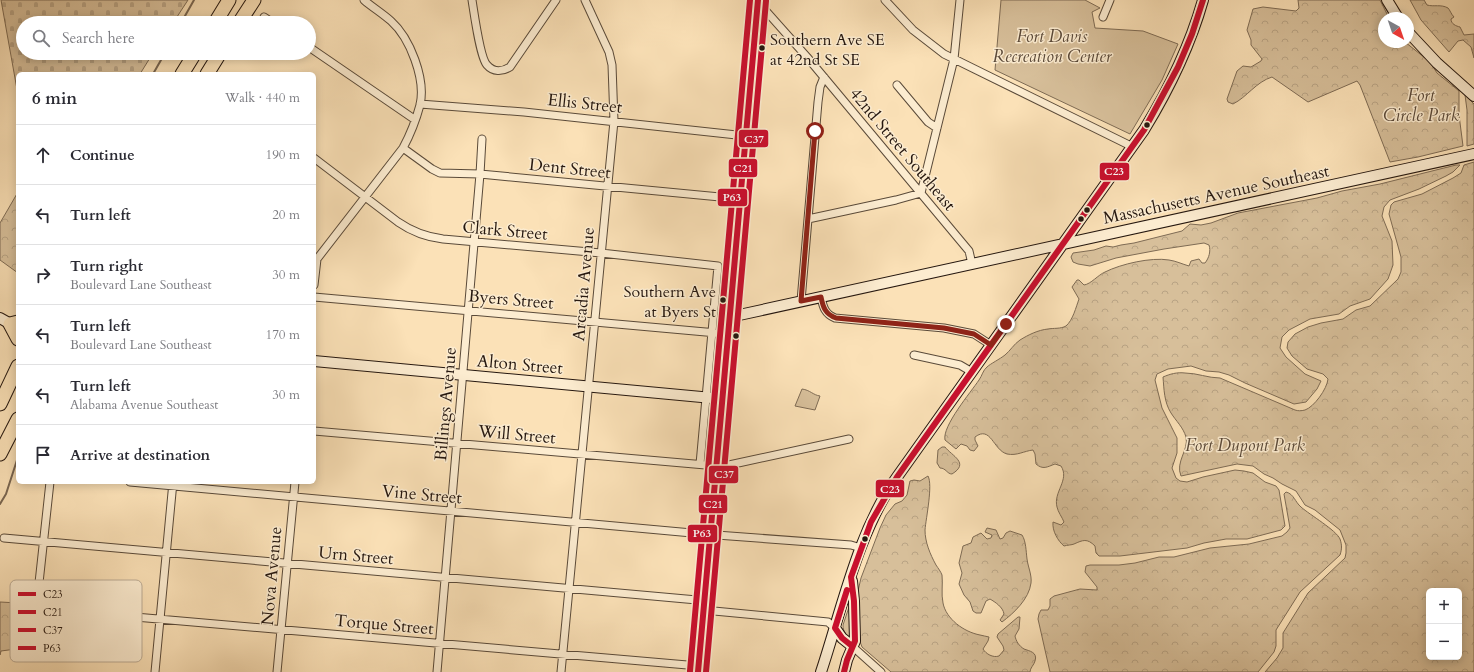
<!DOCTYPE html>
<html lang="en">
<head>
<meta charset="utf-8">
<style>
  body { margin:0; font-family:Cardo,serif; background:#f7f7f7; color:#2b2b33 }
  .controls { position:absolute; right:12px; bottom:12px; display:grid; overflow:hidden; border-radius:6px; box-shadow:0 2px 10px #0003 }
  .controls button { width:36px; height:36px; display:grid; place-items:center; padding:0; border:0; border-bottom:1px solid #e1e1e2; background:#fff; color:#2b2b33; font:20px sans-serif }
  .compass { position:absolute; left:1378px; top:12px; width:36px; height:36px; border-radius:50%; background:#fff; box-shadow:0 2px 10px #0003; rotate:140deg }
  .stop { position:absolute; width:12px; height:12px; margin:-9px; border:3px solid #8f2418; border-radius:50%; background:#fff }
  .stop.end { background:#8f2418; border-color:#fff; box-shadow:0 1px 4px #0008 }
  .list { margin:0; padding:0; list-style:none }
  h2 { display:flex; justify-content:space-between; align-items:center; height:52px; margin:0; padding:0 16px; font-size:17px }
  h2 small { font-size:13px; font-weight:400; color:#7c7c81 }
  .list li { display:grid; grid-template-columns:26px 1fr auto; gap:12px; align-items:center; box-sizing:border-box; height:60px; padding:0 16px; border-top:1px solid #e1e1e2 }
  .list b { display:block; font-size:15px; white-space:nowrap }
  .list p { margin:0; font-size:13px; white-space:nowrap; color:#7c7c81 }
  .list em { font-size:13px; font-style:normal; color:#7c7c81 }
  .icon { flex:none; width:22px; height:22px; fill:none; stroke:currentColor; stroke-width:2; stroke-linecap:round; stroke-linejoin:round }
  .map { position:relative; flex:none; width:1474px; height:672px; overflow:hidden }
  .search { position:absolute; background:#fff; box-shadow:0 2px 10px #0003; left:16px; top:16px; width:300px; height:44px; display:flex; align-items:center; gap:10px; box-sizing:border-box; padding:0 14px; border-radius:22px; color:#7c7c81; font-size:15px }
  .panel { position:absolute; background:#fff; box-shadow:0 2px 10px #0003; left:16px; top:72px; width:300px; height:412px; border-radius:6px }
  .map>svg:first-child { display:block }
  .green { fill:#d7bf9a; stroke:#7e6b54 }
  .forest { fill:url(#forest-crowns); stroke:#7e6b54; fill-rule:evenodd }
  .cemetery { fill:url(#cemetery-stones); stroke:#7e6b54 }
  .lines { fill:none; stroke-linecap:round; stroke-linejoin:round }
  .stream { stroke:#7a6752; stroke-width:2 }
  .street-casing { stroke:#5a4a39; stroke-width:9 }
  .secondary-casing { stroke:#25170f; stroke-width:12 }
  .highway-casing { stroke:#25170f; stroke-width:15 }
  .street { stroke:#fcecd0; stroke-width:7 }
  .secondary { stroke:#fcecd0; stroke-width:10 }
  .highway { stroke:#fbe1b7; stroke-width:13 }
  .bus-1-casing { stroke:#fcecd0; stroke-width:9 }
  .bus-2-casing { stroke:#fcecd0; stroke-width:9 }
  .bus-3-casing { stroke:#fcecd0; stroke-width:9 }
  .bus-4-casing { stroke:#fcecd0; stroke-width:9 }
  .bus-1 { stroke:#c8102e; stroke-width:6 }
  .bus-2 { stroke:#c8102e; stroke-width:6 }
  .bus-3 { stroke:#c8102e; stroke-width:6 }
  .bus-4 { stroke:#c8102e; stroke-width:6 }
  .route { stroke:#8f2418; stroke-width:5 }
  .bus-dot { fill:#25170f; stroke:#fcecd0; stroke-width:1.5 }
  .labels { text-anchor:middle; stroke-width:3; stroke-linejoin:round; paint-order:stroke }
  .bus-label { font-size:16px; fill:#25170f; stroke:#fcecd0; text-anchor:start }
  .park-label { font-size:17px; font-style:italic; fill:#5a4939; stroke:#fcecd0 }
  .street-label { font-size:17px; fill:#25170f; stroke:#fcecd0 }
  .key { fill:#fcecd0; stroke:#bcac96; stroke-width:1 }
  .key-label { font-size:11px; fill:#25170f }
  .line-badge { stroke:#fcecd0; stroke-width:1.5 }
  .badge-label { font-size:11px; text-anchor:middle; font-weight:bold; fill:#fff }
</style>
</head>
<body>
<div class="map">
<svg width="1474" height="672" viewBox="0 0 1474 672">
  <defs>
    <pattern id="forest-crowns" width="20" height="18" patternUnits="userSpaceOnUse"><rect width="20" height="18" fill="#d7bf9a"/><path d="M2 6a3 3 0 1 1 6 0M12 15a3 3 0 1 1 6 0" fill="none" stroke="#b8a384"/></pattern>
    <pattern id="cemetery-stones" width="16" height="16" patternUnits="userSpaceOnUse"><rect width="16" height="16" fill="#d7bf9a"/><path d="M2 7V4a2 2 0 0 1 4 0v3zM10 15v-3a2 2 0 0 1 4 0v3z" fill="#b8a384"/></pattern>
  </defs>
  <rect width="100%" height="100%" fill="#fbe1b7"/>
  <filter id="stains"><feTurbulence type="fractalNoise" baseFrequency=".005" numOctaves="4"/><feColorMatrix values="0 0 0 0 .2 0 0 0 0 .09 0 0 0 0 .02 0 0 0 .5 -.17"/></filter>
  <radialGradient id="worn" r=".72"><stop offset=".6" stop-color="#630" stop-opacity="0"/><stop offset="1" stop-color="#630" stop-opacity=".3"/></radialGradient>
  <path class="green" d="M1001 0H1085L1100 8 1092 12 1095 28 1143 31 1178 44 1162 80 1130 134 995 70Z
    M802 389C810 390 813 395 820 396L815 410 795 406Z
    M850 604 851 639C846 635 843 632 843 625Z"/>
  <path class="forest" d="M1298 0H1380L1389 18H1384V42H1405L1430 62 1437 73 1459 91V115L1463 146 1418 157 1390 162 1360 85 1357 81 1308 102 1272 77C1256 82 1247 97 1233 104L1228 102 1227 99 1237 71 1243 66 1251 67 1261 61 1262 59 1251 45V40L1247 30 1253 9 1263 7 1296 11 1299 8Z
    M1410 0H1424L1427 5C1434 7 1441 4 1448 8 1450 10 1451 14 1454 17L1451 19C1451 24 1456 26 1460 27L1464 35 1474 34V58L1471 47 1463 40 1458 41 1449 52 1421 20Z
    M1465 95 1474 104V144L1467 146V110Z
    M1474 162V672H1265L1277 658 1283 648V633L1308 593 1345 558 1346 553V545L1340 530 1315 510 1305 505 1296 491 1282 484 1273 478 1264 474 1253 466 1237 464 1181 476C1175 462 1189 450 1186 437 1183 427 1176 421 1171 413 1164 402 1164 389 1163 377 1170 374 1177 372 1185 373 1197 373 1208 378 1220 378L1295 410C1298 411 1301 411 1305 410 1314 407 1327 389 1328 379L1323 374 1307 369 1292 356 1287 348 1288 342 1295 334 1308 327 1321 323 1343 319 1356 310 1370 306 1398 279 1401 272V257L1389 214 1391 205 1394 202 1422 194 1453 178 1461 173 1464 165ZM1429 591H1459V657H1429Z
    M1456 165H1460L1453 172 1446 176 1419 189 1390 200 1384 207 1382 216 1392 241 1393 265 1388 279 1370 299 1350 306 1339 314 1310 319 1289 330 1282 337 1280 348 1286 357 1305 374 1321 381 1317 389 1306 402 1294 404 1245 383 1229 375 1219 372 1206 371 1191 366 1168 369 1157 374 1155 380 1162 408 1177 438V453L1172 468 1176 478 1180 481 1187 482 1203 477 1235 470 1244 471 1253 473 1265 482 1276 486 1279 490 1285 526 1281 530 1247 539H1226L1204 543 1187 548 1120 556H1099L1096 553 1095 546C1087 538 1083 540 1074 544 1072 545 1067 545 1064 546 1058 541 1052 531 1053 522L1061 525 1064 522C1062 517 1058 512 1057 507 1053 492 1070 480 1061 466L1055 464C1047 467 1043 470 1036 464L1035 454 1033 450C1024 451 1017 456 1007 454 993 450 991 425 975 437V440L978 446 974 451 970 450 967 446 961 444 956 449 945 440C942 426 971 392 979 380 982 376 983 370 987 367 990 364 1000 359 1005 355 1010 351 1014 344 1020 340 1028 335 1038 330 1048 329 1053 328 1061 329 1066 326 1073 320 1076 307 1079 299L1072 287 1077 280H1079L1084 285C1091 284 1098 275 1105 272 1121 264 1151 257 1169 260 1176 261 1182 264 1189 266L1191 261 1199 259 1202 263H1205C1209 258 1211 251 1209 245L1204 243 1164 249 1116 258 1090 266 1078 264 1073 262 1071 257 1073 253 1094 250 1106 246 1113 247 1121 245 1134 243 1182 231 1190 224 1201 225 1211 223 1238 213 1317 198 1342 191 1380 184Z
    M18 192V273L0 260V223Z
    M942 447H945C952 456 970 463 952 474 947 474 946 468 940 468L937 463 938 450Z
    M928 476C933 485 926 518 925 530 925 542 930 554 936 565 938 568 941 572 942 575 943 584 941 594 943 603 946 619 964 632 980 635 983 636 986 636 989 637L988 641 983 649C986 654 993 658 999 656L1004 650 1003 646 997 637 998 634 1018 617H1020L1019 629 1015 636C1016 641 1019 646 1024 649 1029 651 1038 652 1035 661 1034 665 1030 668 1030 672H891L862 647 859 639 858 591 861 578 880 528 886 515 895 504 902 501 907 495 910 481 914 480 920 481Z
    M1286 492C1294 494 1295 502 1301 507 1310 515 1336 530 1340 539 1342 545 1342 549 1340 555L1300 592 1276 630V646L1274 652 1258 672H1050L1038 619 1039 614 1041 610H1048L1050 606V599L1054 596 1080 589 1097 590V587L1085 572 1086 566 1090 565H1119L1135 563 1159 557H1174L1210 548 1249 544 1282 536 1287 532 1290 528 1284 494Z
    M987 528 996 530 1000 539 1003 538 1006 533 1010 531 1022 535C1026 541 1026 551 1027 559 1028 567 1032 575 1031 583 1029 599 1014 613 1002 622L1000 620 1004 614C1003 607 995 602 990 599L986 601 981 613H976L973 611 970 602 964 595 959 584 962 573 959 563 963 546 971 543 973 537 981 533 987 539 991 538 992 535 985 532Z
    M0 602 19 603 57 617 76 641 1 651 0 655Z"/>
  <path class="cemetery" d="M1 0H188L173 23H23V53H153L140 74H18V95Z"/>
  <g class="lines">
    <path class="stream" d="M181 23 194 0
      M153 74 165 53
      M0 504 6 494 18 457"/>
    <g class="street-casing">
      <path id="street" d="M472 0C474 12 480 58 487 65 493 72 502 72 510 67L556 0
        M885 0 913 30 944 54 1133 147
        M758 2 807 57 969 251 972 264
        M264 17 273 23
        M1103 17 1110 0
        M309 47 414 119
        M897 85 928 122 937 128
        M420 104 524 112 746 136
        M403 148 432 169 440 173 480 174 741 199
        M314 158 398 222C411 231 426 237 443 239L601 253 718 266 700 464
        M808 219 896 200 921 193 954 59 960 0
        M314 285 317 259 403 148C410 135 416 120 420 105 426 79 410 38 391 21 382 13 372 7 364 0
        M314 297 728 334
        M821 297C823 307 825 314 835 318L944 328 974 334 991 345
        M801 301 818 102 820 87 824 77
        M914 355 960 365 972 372
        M314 431 717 466 729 465 849 439
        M130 482 703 534 851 545 861 548
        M4 538 697 600 714 611 828 622 835 628
        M38 592 50 482
        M66 611 699 666
        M852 646 881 672
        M155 672 173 482
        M277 672 295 482
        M437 672 480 174 482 139
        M561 672 614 121 612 65 609 52 585 0"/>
    </g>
    <g class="secondary-casing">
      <path id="secondary" d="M1387 0 1398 18
        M1408 32 1437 63 1474 96
        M730 317 1474 154
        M0 318 16 327
        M314 361 723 399
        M835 628 842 638 852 646
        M698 672 758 0
        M821 672C842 609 858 531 897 477L1144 130C1169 89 1190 46 1203 0
        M844 672 847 660 855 641 854 601 852 581"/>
    </g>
    <g class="highway-casing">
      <path id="highway" d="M215 23 229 0
        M239 23 254 0
        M182 74 195 53
        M207 74 220 53
        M18 322 10 324 18 339
        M0 404 18 366
        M0 454 18 419"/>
    </g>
    <use href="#street" class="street"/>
    <use href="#secondary" class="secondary"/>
    <use href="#highway" class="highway"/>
    <g class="bus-1-casing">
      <path id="bus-1" d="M847 590 835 628 842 638 852 646
        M844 672 847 660 855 641 854 601 851 577 871 522 897 477 1144 130 1178 67 1192 34 1203 0"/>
    </g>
    <g class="bus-2-casing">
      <path id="bus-2" d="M698 672 758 0"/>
    </g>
    <g class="bus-3-casing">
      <path id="bus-3" d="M706 672 766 1"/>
    </g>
    <g class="bus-4-casing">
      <path id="bus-4" d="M690 671 750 0"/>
    </g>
    <use href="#bus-1" class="bus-1"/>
    <use href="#bus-2" class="bus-2"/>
    <use href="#bus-3" class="bus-3"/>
    <use href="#bus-4" class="bus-4"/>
  </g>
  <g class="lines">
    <path class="route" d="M815 131 801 301 821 297C823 307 825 314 836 318L944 328 974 334 991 345 1006 324"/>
  </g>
  <g class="bus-dot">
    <circle cx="762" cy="48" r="3.5"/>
    <circle cx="1147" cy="125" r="3.5"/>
    <circle cx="1087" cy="210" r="3.5"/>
    <circle cx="1081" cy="219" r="3.5"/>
    <circle cx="723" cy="300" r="3.5"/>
    <circle cx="736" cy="336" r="3.5"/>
    <circle cx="865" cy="539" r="3.5"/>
  </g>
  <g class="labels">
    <g class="bus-label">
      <text x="770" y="45">Southern Ave SE<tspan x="770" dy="20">at 42nd St SE</tspan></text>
      <text x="716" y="297" text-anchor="end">Southern Ave<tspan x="716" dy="20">at Byers St</tspan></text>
    </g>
    <g class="park-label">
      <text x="1052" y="42">Fort Davis<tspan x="1052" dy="20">Recreation Center</tspan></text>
      <text x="1421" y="101">Fort<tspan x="1421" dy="20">Circle Park</tspan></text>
      <text x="1245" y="451">Fort Dupont Park</text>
    </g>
    <g class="street-label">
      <text transform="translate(585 103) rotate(6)" y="6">Ellis Street</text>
      <text transform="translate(903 149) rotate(50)" y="6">42nd Street Southeast</text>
      <text transform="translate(570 168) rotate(6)" y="6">Dent Street</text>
      <text transform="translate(1216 194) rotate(-12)" y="6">Massachusetts Avenue Southeast</text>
      <text transform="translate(505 230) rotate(5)" y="6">Clark Street</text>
      <text transform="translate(583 284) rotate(-85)" y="6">Arcadia Avenue</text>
      <text transform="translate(511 299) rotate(5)" y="6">Byers Street</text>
      <text transform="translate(520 364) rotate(5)" y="6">Alton Street</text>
      <text transform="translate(445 404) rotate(-85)" y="6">Billings Avenue</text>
      <text transform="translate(517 434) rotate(5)" y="6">Will Street</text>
      <text transform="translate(422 494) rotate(5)" y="6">Vine Street</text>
      <text transform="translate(356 555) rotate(5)" y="6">Urn Street</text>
      <text transform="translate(271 576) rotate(-85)" y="6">Nova Avenue</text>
      <text transform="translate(384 624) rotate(5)" y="6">Torque Street</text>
    </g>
  </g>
  <rect x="10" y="580" width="132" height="82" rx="6" class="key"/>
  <rect x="18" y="592" width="18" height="4" fill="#c8102e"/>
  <rect x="18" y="610" width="18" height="4" fill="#c8102e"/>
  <rect x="18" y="628" width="18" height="4" fill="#c8102e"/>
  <rect x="18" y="646" width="18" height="4" fill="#c8102e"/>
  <g class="key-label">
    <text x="43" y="598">C23</text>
    <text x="43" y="616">C21</text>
    <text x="43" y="634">C37</text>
    <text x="43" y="652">P63</text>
  </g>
  <g class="line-badge">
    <rect x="738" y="129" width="31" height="19" rx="4" fill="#c8102e"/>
    <rect x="728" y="158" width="30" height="20" rx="4" fill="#c8102e"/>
    <rect x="1099" y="162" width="31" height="19" rx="4" fill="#c8102e"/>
    <rect x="717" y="188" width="31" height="19" rx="4" fill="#c8102e"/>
    <rect x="708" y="465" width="31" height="19" rx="4" fill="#c8102e"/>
    <rect x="875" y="479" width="30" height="19" rx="4" fill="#c8102e"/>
    <rect x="698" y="494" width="30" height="20" rx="4" fill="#c8102e"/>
    <rect x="687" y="524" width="31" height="19" rx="4" fill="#c8102e"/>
  </g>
  <g class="badge-label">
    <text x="754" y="143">C37</text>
    <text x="743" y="172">C21</text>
    <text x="1114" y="175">C23</text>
    <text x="732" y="201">P63</text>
    <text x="724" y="478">C37</text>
    <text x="890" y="493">C23</text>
    <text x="713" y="508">C21</text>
    <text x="702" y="537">P63</text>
  </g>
  <rect width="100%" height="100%" filter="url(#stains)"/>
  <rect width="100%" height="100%" fill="url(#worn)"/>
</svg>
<div class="controls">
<button>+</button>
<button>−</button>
</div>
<svg class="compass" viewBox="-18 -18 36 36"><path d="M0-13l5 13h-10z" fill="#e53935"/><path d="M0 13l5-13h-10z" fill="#7c7c81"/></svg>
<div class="stop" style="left:815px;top:131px"></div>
<div class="stop end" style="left:1006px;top:324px"></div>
<div class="search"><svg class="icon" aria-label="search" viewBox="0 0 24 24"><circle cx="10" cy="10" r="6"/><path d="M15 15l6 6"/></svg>Search here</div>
<section class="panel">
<h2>6 min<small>Walk · 440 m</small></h2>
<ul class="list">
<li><svg class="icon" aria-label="ahead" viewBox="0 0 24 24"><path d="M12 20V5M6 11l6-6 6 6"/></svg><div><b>Continue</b></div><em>190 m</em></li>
<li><svg class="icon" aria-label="left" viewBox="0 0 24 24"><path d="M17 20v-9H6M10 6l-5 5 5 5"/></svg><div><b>Turn left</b></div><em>20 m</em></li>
<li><svg class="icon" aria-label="right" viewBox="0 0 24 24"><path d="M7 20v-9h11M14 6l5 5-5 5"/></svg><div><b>Turn right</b><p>Boulevard Lane Southeast</p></div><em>30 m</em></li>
<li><svg class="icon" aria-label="left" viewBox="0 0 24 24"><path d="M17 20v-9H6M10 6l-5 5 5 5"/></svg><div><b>Turn left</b><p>Boulevard Lane Southeast</p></div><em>170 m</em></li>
<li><svg class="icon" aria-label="left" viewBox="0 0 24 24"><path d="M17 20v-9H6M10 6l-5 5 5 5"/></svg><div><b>Turn left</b><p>Alabama Avenue Southeast</p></div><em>30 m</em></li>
<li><svg class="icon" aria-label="arrive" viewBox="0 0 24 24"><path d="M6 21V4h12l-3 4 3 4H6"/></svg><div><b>Arrive at destination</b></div></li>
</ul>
</section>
</div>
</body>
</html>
